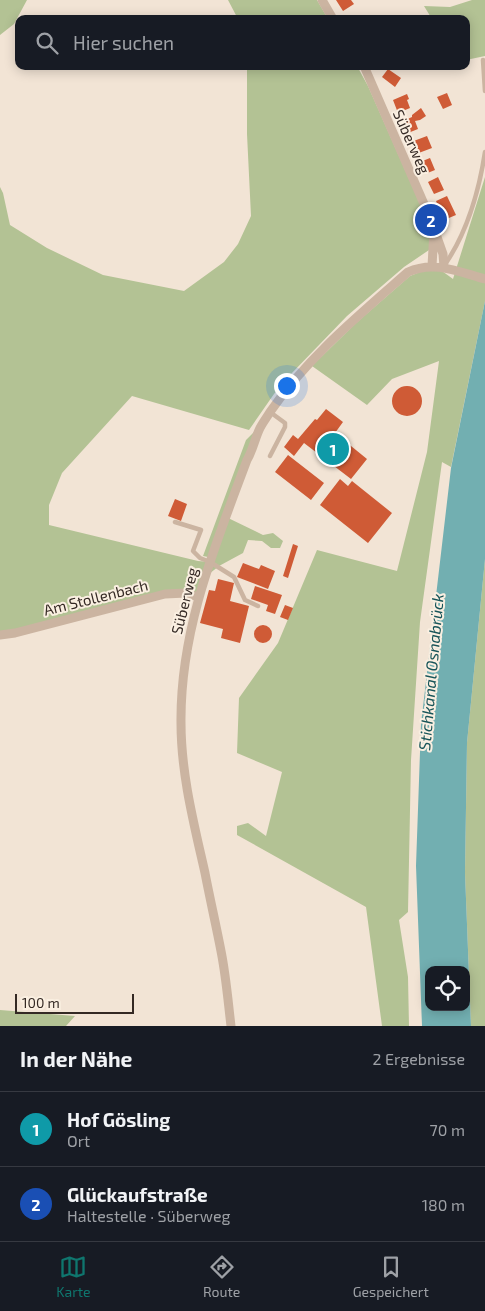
<!DOCTYPE html>
<html lang="de">
<head>
<meta charset="utf-8">
<style>
  body { margin:0; font-family:"Exo 2",sans-serif; background:#20242c; color:#f1f3f6 }
  .controls { position:absolute; right:15px; bottom:15px; display:grid; overflow:hidden; border-radius:10px; box-shadow:0 2px 12px #0003 }
  .controls button { width:45px; height:45px; display:grid; place-items:center; padding:0; border:0; border-bottom:1px solid #363941; background:#171b24; color:#f1f3f6; font:25px sans-serif }
  .scale { position:absolute; left:15px; bottom:12px; width:119px; box-sizing:border-box; padding-left:5px; border:2px solid #342924; border-top:0; font-size:14px; line-height:18px; white-space:nowrap; color:#342924; -webkit-text-stroke:4px #faefe1; paint-order:stroke }
  .you { position:absolute; left:286px; top:385px; width:18px; height:18px; margin:-12px; border:4px solid #fff; border-radius:50%; background:#1a73e8; box-shadow:0 0 0 8px #1a73e833 }
  .badge { display:grid; place-items:center; width:32px; height:32px; border-radius:50%; background:#0f766e; color:#fff; font-size:16px; font-weight:700 }
  .pin { position:absolute; translate:-50% -50%; border:2px solid #fff; box-shadow:0 1px 5px #0006 }
  .list { margin:0; padding:0; list-style:none }
  h2 { display:flex; justify-content:space-between; align-items:center; height:65px; margin:0; padding:0 20px; font-size:21px }
  h2 small { font-size:16px; font-weight:400; color:#9ea1a6 }
  .list li { display:grid; grid-template-columns:32px 1fr auto; gap:15px; align-items:center; box-sizing:border-box; height:75px; padding:0 20px; border-top:1px solid #363941 }
  .list b { display:block; font-size:19px; white-space:nowrap }
  .list p { margin:0; font-size:16px; white-space:nowrap; color:#9ea1a6 }
  .list em { font-size:16px; font-style:normal; color:#9ea1a6 }
  .icon { flex:none; width:28px; height:28px; fill:none; stroke:currentColor; stroke-width:2; stroke-linecap:round; stroke-linejoin:round }
  .map { position:relative; flex:none; width:485px; height:1026px; overflow:hidden }
  .search { position:absolute; background:#171b24; box-shadow:0 2px 12px #0003; left:15px; right:15px; top:15px; height:55px; display:flex; align-items:center; gap:12px; box-sizing:border-box; padding:0 18px; border-radius:10px; color:#9ea1a6; font-size:19px }
  .sheet { height:215px; background:#171b24 }
  nav { display:flex; justify-content:space-around; align-items:center; box-sizing:border-box; height:70px; border-top:1px solid #363941; background:#171b24; font-size:14px; color:#9ea1a6 }
  nav a { display:grid; justify-items:center; gap:2px }
  nav .on { color:#0f766e }
  .map>svg:first-child { display:block }
  .green { fill:#b3c294 }
  .water { fill:#72afb1; fill-rule:evenodd }
  .building { fill:#cf5b36 }
  .lines { fill:none; stroke-linecap:round; stroke-linejoin:round }
  .lane { stroke:#cbb4a1; stroke-width:4.5 }
  .street { stroke:#cbb4a1; stroke-width:9 }
  .labels { text-anchor:middle; stroke-width:4; stroke-linejoin:round; paint-order:stroke }
  .street-label { font-size:15px; fill:#342924; stroke:#faefe1 }
  .water-label { font-size:16px; font-style:italic; fill:#175458; stroke:#faefe1 }
</style>
</head>
<body>
<div class="map">
<svg width="485" height="1026" viewBox="0 0 485 1026">
  <rect width="100%" height="100%" fill="#f2e4d5"/>
  <path class="green" d="M0 0H27L14 24 0 35Z
    M228 0H317L328 19H238Z
    M472 0H485V56L466 60V19H432L424 6 450 7Z
    M247 66H357L368 86 425 215 431 236 429 250 404 267 347 316 291 374 274 394 249 430 132 396 62 473 49 505V525L198 561 210 562 226 517 263 535 273 533 283 541 280 548H271L262 541 248 540 243 553 219 566 204 578 198 597 186 593 0 635V187L3 193 10 225 47 248 103 275 184 291 224 262 238 244 251 216 247 134Z
    M485 177V301L451 467 442 462 420 622 411 760 408 912 399 920 408 977 409 1026H382L366 907 237 835V826L248 823 266 836 282 772 237 753 239 698 278 643 317 550 397 571 427 452 439 361 392 379 367 405 312 366 355 324 410 276 425 270 442 271 453 279Z
    M255 431 208 557 203 556 246 440Z
    M485 559V1026H471L465 873 467 743Z
    M0 1010 75 1016 66 1026H0Z"/>
  <path class="water" d="M485 301V559L467 743 465 873 471 1026H422L416 866 421 724 451 468ZM429 970H466V1007H429Z"/>
  <path class="building" d="M336 0H351L354 4 343 11Z
    M388 69 401 78 395 87 382 77Z
    M447 93 452 105 443 109 437 97Z
    M407 94 409 99 407 100 410 108 398 113 393 100Z
    M421 108 426 116 420 120 415 121 418 129 408 133 403 121 412 117V115Z
    M427 136 432 148 416 154 411 142Z
    M430 158 435 170 425 174 420 162Z
    M438 177 444 190 434 194 428 182Z
    M447 196 456 215 444 220 436 201Z
    M392 401a15 15 0 1 1 30 0a15 15 0 1 1-30 0Z
    M326 409 343 422 335 433 367 459 351 479 304 443 294 456 284 447 293 435 298 439 315 419 317 420Z
    M288 455 324 483 311 500 275 472Z
    M340 479 348 486 352 481 392 513 368 543 320 505Z
    M175 499 187 504 181 521 168 516Z
    M293 544 298 546 288 578 283 576Z
    M243 563 259 569 261 565 275 571 268 589 237 577Z
    M218 579 234 583 230 601 249 606 240 643 221 638 223 629 200 623 209 590 215 591Z
    M255 586 282 595 275 614 266 611 268 605 251 599Z
    M285 605 293 608 288 620 280 617Z
    M254 634a9 9 0 1 1 18 0a9 9 0 1 1-18 0Z"/>
  <g class="lines">
    <path class="lane" d="M483 60 485 91
      M446 263C468 230 479 191 485 152
      M270 456 285 427V423L270 412
      M175 522 201 530 193 551 200 558 210 562 234 577 245 600 258 606"/>
    <path class="street" d="M322 0 333 19
      M364 66 431 220 443 254 444 267
      M432 266 434 231
      M0 635 15 633 165 594 186 593 198 597
      M231 1026C228 1001 226 976 221 951 216 925 210 899 205 873 194 824 181 774 181 723 180 629 215 546 247 460 253 450 255 438 260 428 263 422 267 417 270 412 307 358 359 315 408 272 434 260 459 272 485 279"/>
  </g>
  <g class="labels">
    <g class="street-label">
      <text transform="translate(411 142) rotate(66)" y="5">Süberweg</text>
      <text transform="translate(96 598) rotate(-14)" y="5">Am Stollenbach</text>
      <text transform="translate(185 601) rotate(-76)" y="5">Süberweg</text>
    </g>
    <g class="water-label">
      <text transform="translate(431 672) rotate(-85)" y="6">Stichkanal Osnabrück</text>
    </g>
  </g>
</svg>
<div class="controls">
<button><svg class="icon" aria-label="locate" viewBox="0 0 24 24"><circle cx="12" cy="12" r="6"/><path d="M12 2v4M12 18v4M2 12h4M18 12h4"/></svg></button>
</div>
<div class="scale">100 m</div>
<div class="you"></div>
<div class="pin badge" style="left:333px;top:449px;background:#0f9aa8">1</div>
<div class="pin badge" style="left:431px;top:220px;background:#1a4fb4">2</div>
<div class="search"><svg class="icon" aria-label="search" viewBox="0 0 24 24"><circle cx="10" cy="10" r="6"/><path d="M15 15l6 6"/></svg>Hier suchen</div>
</div>
<section class="sheet">
<h2>In der Nähe<small>2 Ergebnisse</small></h2>
<ul class="list">
<li><span class="badge" style="background:#0f9aa8">1</span><div><b>Hof Gösling</b><p>Ort</p></div><em>70 m</em></li>
<li><span class="badge" style="background:#1a4fb4">2</span><div><b>Glückaufstraße</b><p>Haltestelle · Süberweg</p></div><em>180 m</em></li>
</ul>
</section>
<nav>
<a class="on"><svg class="icon" aria-label="map" viewBox="0 0 24 24"><path d="M3 6l6-2 6 2 6-2v14l-6 2-6-2-6 2zM9 4v14M15 6v14"/></svg>Karte</a>
<a><svg class="icon" aria-label="directions" viewBox="0 0 24 24"><path d="M12 3l9 9-9 9-9-9zM9 14v-3h6M13 9l2 2-2 2"/></svg>Route</a>
<a><svg class="icon" aria-label="saved" viewBox="0 0 24 24"><path d="M7 4h10v16l-5-4-5 4z"/></svg>Gespeichert</a>
</nav>
</body>
</html>
